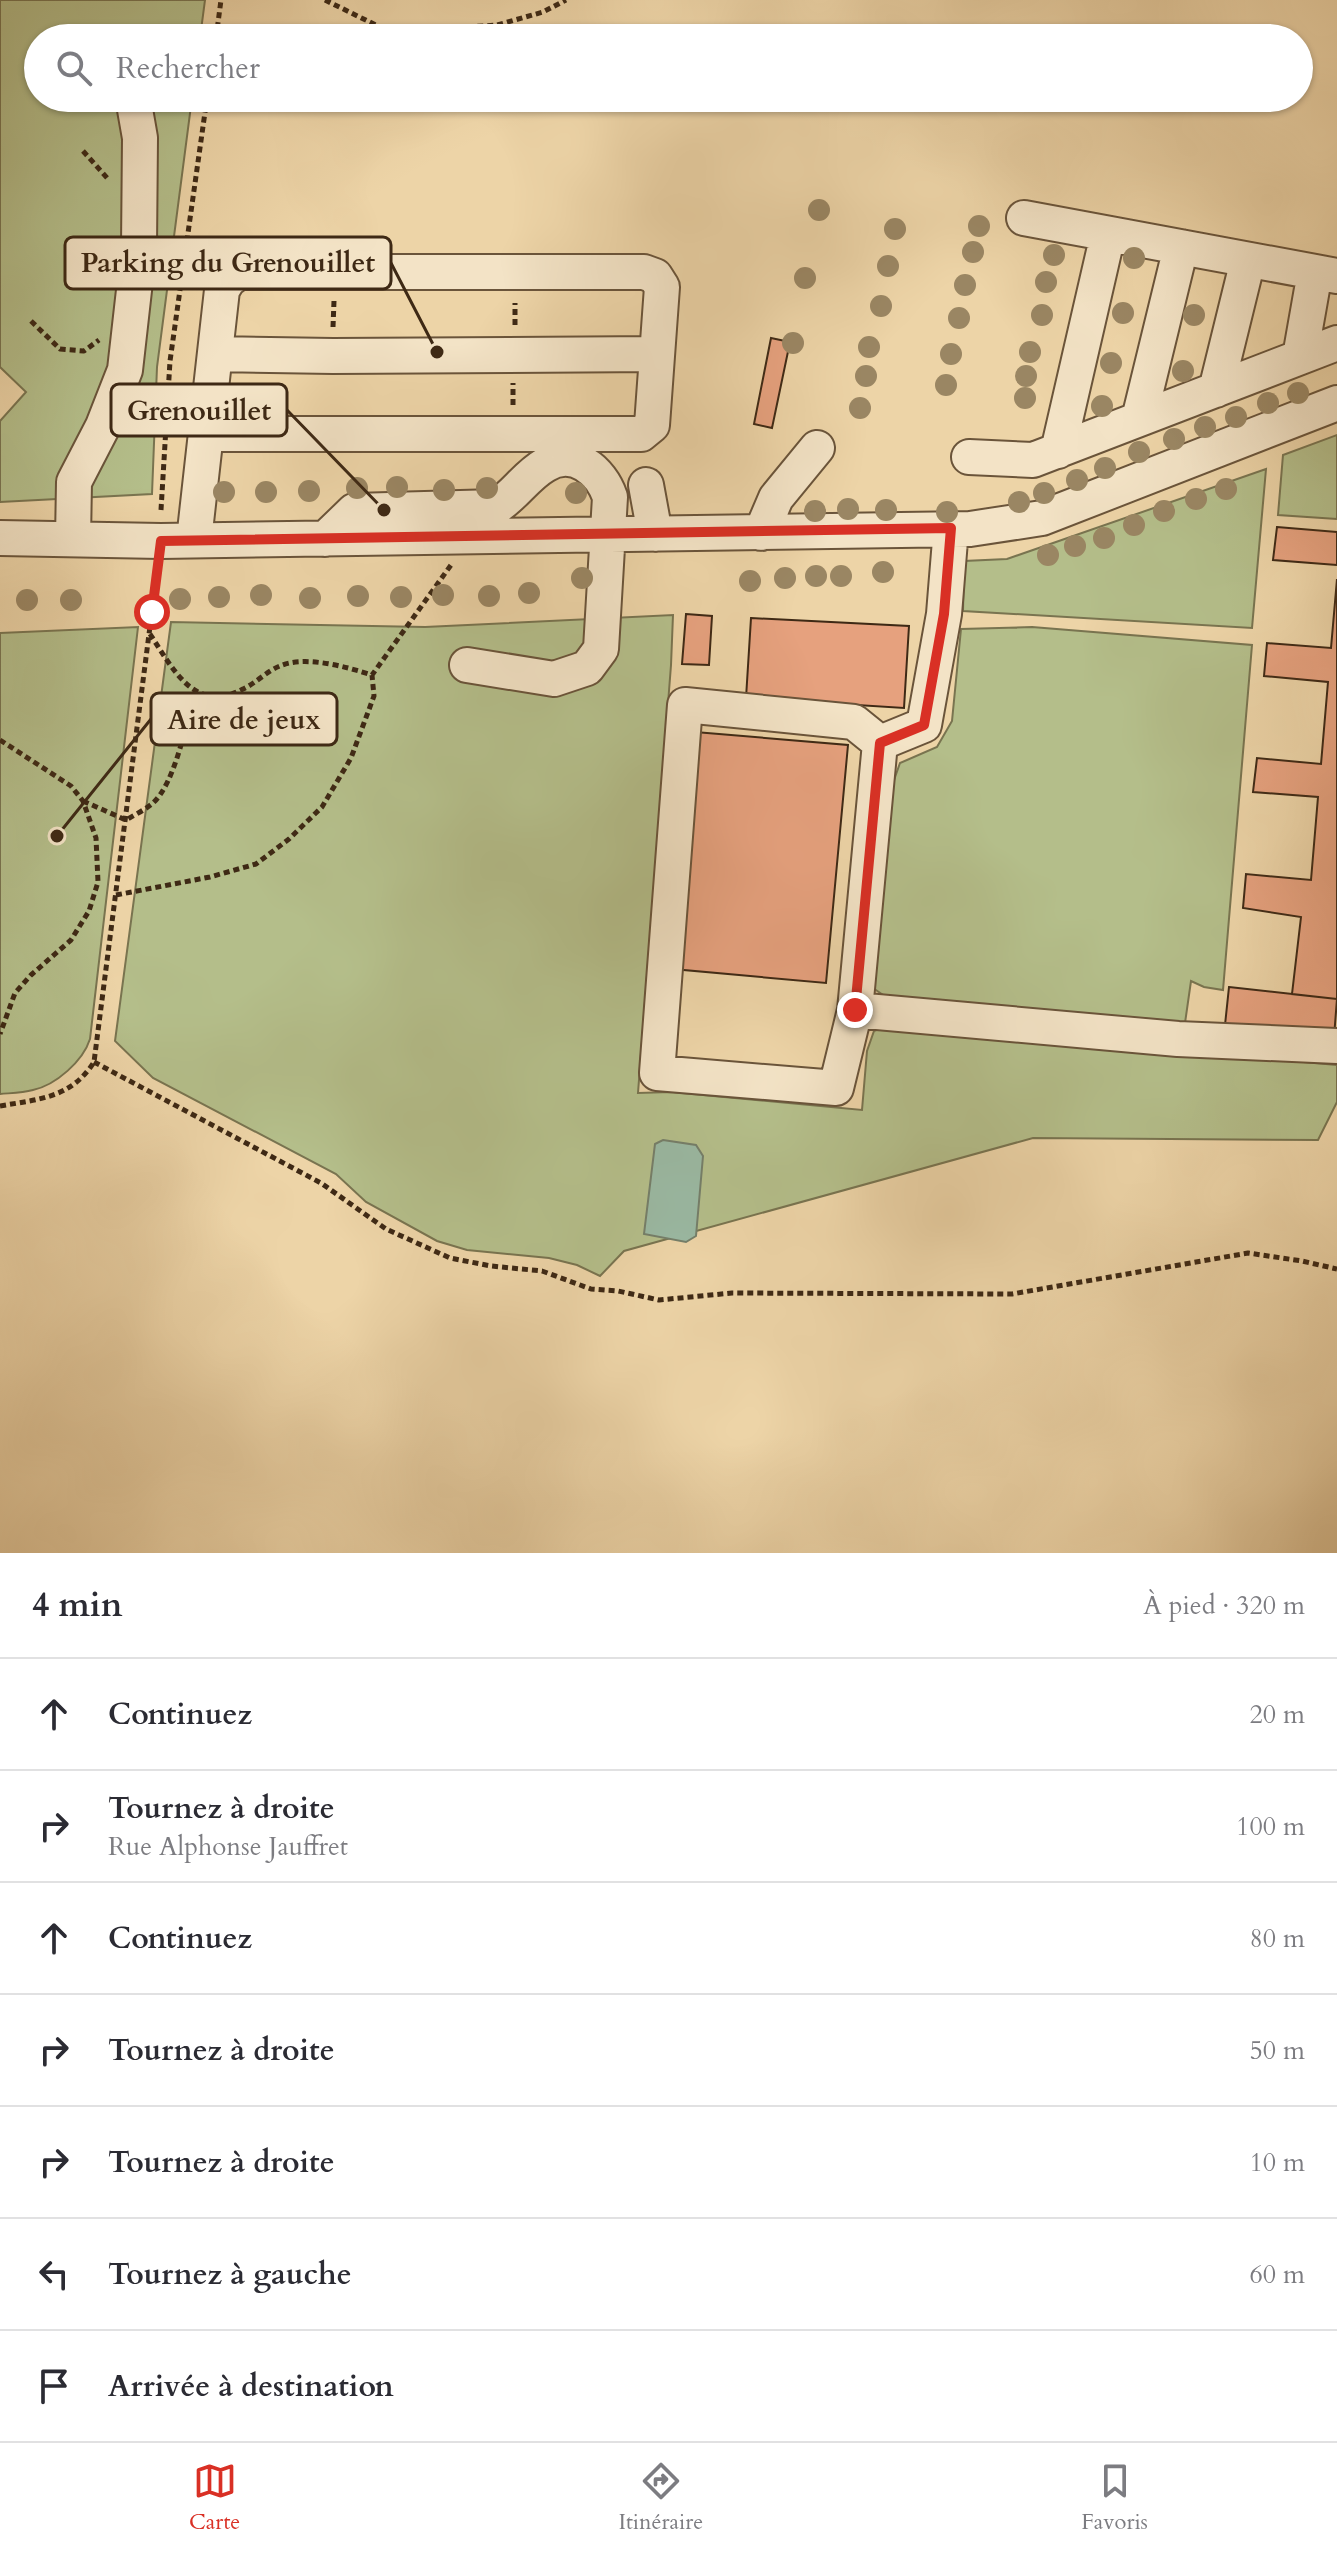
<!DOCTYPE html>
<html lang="fr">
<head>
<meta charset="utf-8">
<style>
  body { margin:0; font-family:Cardo,serif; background:#f2f2f3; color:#2b2b33 }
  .stop { position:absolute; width:24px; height:24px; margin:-18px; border:6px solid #d93025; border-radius:50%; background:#fff }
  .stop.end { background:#d93025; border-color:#fff; box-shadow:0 2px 8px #0008 }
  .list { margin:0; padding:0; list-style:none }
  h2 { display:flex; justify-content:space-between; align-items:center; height:104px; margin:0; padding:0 32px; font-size:34px }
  h2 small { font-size:26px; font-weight:400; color:#7c7c81 }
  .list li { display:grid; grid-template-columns:52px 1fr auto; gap:24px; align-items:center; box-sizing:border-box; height:112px; padding:0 32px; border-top:2px solid #e1e1e2 }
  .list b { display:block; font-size:30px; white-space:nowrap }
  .list p { margin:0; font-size:26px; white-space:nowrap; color:#7c7c81 }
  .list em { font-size:26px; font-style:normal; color:#7c7c81 }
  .icon { flex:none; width:44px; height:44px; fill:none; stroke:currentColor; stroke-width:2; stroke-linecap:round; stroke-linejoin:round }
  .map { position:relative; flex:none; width:1337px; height:1553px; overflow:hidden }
  .search { position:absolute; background:#fff; box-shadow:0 2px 6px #0004; left:24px; right:24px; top:24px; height:88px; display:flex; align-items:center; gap:20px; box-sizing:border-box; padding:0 28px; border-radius:44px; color:#7c7c81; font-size:30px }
  .sheet { height:888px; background:#fff }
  nav { display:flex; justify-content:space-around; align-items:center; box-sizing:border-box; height:112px; border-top:2px solid #e1e1e2; background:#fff; font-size:22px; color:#7c7c81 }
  nav a { display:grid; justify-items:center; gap:4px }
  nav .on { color:#d93025 }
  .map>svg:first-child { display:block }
  .green { fill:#b4be8a; stroke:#797450; stroke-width:2 }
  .water { fill:#9ab9a3; stroke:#757f6a; stroke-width:2 }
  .building { fill:#e6a17e; stroke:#3e2915; stroke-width:2 }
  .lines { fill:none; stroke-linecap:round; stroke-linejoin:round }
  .minor-casing { stroke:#6a543a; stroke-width:38 }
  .path { stroke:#3e2915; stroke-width:5; stroke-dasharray:6 4; stroke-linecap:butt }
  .minor { stroke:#f3e3c6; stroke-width:34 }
  .tree { fill:#9a8663 }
  .route { stroke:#d93025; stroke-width:10 }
  .leader { fill:none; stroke:#3e2915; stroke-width:3 }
  .callout-dot { fill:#3e2915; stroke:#f3e3c6; stroke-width:3 }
  .callout { fill:#f3e3c6; stroke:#3e2915; stroke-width:3 }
  .callout-label { font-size:28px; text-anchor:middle; font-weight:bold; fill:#3e2915 }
</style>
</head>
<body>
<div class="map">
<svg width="1337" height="1553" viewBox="0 0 1337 1553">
  <rect width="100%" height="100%" fill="#edd4a7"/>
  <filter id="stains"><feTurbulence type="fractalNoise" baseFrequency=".0025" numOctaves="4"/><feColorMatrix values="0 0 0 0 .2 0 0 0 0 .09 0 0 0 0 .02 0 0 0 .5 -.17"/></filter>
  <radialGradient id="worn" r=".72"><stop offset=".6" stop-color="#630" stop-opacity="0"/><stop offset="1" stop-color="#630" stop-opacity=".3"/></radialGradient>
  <path class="green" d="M0 0H205L200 38H38V98H192L157 367 152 494 0 502V421L26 392 0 367Z
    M1337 435V519L1278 515 1283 455Z
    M1266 469 1252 628 963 611 964 561 1007 559Z
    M673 615 671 665 638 1093 671 1092 862 1110 867 1051 874 1031 888 1025 1337 1065V1102L1318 1140 1033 1138 624 1251 600 1276 577 1265 549 1258 467 1250 437 1241 366 1202 336 1174 153 1078 115 1041 171 622 425 627Z
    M138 627 90 1039C83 1061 56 1085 33 1090 22 1093 11 1093 0 1094V633Z
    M1032 627 1252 645 1223 990 1204 987 1191 981 1185 1023 889 999 873 988 893 783 900 763 937 747 952 721 961 629Z"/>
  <path class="water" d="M663 1140 696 1145 703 1156 696 1236 686 1242 644 1234 655 1144Z"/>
  <path class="building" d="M771 338 790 342 772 428 754 424Z
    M1277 527 1337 532V565L1273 560Z
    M1337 579V999L1292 994 1301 917 1243 908 1246 874 1311 880 1318 797 1253 792 1257 758 1321 764 1328 682 1264 676 1267 643 1331 648Z
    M686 614 712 616 709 665 682 664Z
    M751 618 909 626 904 708 746 698Z
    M695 732 848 745 826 983 673 969Z
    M1229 987 1337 999 1334 1037 1225 1025Z"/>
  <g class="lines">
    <g class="minor-casing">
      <path id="minor" d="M1024 218 1337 276
        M215 354 333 356 657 354
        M1300 357 1315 272
        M1216 390 1248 260
        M1139 419 1181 247
        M1058 451 1108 234
        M969 457 1033 460 1337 343
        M646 485 655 534
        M951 528 944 614 924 725 880 743 855 1010 1178 1039 1337 1046
        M761 533 776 498 817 448
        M0 538 161 541 970 529 1042 518 1337 403
        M73 539 74 482 103 426 125 370 139 246 140 138 133 98
        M325 539 354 511 496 507C515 495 526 476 545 465 574 447 601 471 610 497L601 649 587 668 554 679 467 665
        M194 540 222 290 228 280 239 272H644L655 276 662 287 652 425 641 434H207
        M855 1010 836 1088 657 1073 685 705 854 722 880 743"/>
    </g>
    <path class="path" d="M325 0 390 32 497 25 543 12 566 0
      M216 38 221 0
      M83 151 109 180
      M31 321 60 349 84 351 99 340
      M515 325V303
      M333 327 334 301
      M513 405V383
      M161 510 170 361 207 98
      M150 634C173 669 195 715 243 689 256 683 267 671 280 666 305 655 347 667 372 675L451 565
      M0 740 71 786 83 801 96 838 98 882 89 911 71 940 31 975 15 993 0 1034
      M83 801 126 820C134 815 145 810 153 803 175 783 187 722 194 692
      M116 895 210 877 256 864 289 839 322 807 351 758 374 696 372 675
      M94 1062 321 1183 386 1229 450 1258 491 1266 542 1271 591 1289 618 1291 659 1300 732 1293 1012 1294 1248 1253 1302 1261 1337 1269
      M0 1106C40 1099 71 1098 94 1062L157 572"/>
    <use href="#minor" class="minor"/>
  </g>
  <g class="tree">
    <circle cx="819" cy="210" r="11"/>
    <circle cx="979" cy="226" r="11"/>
    <circle cx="895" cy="229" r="11"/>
    <circle cx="973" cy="252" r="11"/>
    <circle cx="1054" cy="255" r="11"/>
    <circle cx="1134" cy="258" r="11"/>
    <circle cx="888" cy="266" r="11"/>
    <circle cx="805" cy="278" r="11"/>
    <circle cx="1046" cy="282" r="11"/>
    <circle cx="965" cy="285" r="11"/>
    <circle cx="881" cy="306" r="11"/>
    <circle cx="1123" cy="313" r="11"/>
    <circle cx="1042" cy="315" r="11"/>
    <circle cx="1194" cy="315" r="11"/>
    <circle cx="959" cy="318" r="11"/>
    <circle cx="793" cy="343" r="11"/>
    <circle cx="869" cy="347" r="11"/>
    <circle cx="1030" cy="352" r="11"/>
    <circle cx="951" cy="354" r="11"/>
    <circle cx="1111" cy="363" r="11"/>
    <circle cx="1183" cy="371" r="11"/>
    <circle cx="866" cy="376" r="11"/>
    <circle cx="1026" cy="376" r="11"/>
    <circle cx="946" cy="385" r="11"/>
    <circle cx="1298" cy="393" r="11"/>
    <circle cx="1025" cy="398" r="11"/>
    <circle cx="1268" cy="403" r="11"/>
    <circle cx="1102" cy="406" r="11"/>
    <circle cx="860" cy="408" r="11"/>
    <circle cx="1236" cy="417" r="11"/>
    <circle cx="1205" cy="427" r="11"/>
    <circle cx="1174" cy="439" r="11"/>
    <circle cx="1139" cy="452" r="11"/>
    <circle cx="1105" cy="468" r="11"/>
    <circle cx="1077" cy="480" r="11"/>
    <circle cx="397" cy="487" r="11"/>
    <circle cx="357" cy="488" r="11"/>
    <circle cx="487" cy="488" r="11"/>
    <circle cx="1226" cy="489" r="11"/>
    <circle cx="444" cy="490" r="11"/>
    <circle cx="309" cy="491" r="11"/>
    <circle cx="224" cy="492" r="11"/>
    <circle cx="266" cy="492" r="11"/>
    <circle cx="576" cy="493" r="11"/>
    <circle cx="1044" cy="493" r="11"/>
    <circle cx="1196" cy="499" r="11"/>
    <circle cx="1019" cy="502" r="11"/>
    <circle cx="848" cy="509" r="11"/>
    <circle cx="886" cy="510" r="11"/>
    <circle cx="815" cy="511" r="11"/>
    <circle cx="1164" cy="511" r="11"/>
    <circle cx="947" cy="512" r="11"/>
    <circle cx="1134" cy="525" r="11"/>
    <circle cx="1104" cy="538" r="11"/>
    <circle cx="1075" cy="546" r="11"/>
    <circle cx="1048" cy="555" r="11"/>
    <circle cx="883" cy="572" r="11"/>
    <circle cx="816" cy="576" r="11"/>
    <circle cx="841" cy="576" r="11"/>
    <circle cx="582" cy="578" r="11"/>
    <circle cx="785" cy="578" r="11"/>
    <circle cx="750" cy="581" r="11"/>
    <circle cx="529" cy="593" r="11"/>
    <circle cx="261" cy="595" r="11"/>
    <circle cx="443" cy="595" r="11"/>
    <circle cx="358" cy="596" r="11"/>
    <circle cx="489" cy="596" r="11"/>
    <circle cx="219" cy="597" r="11"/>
    <circle cx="401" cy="597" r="11"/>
    <circle cx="310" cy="598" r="11"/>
    <circle cx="180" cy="599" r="11"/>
    <circle cx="27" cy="600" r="11"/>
    <circle cx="71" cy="600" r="11"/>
  </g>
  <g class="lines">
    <path class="route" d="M152 612 161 541 951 528 944 614 924 725 880 743 855 1010"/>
  </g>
  <path class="leader" d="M437 352L391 263M384 510L287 410M57 836L151 719"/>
  <g class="callout-dot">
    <circle cx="437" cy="352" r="8"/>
    <circle cx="384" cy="510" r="8"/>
    <circle cx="57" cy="836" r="8"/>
  </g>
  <g class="callout">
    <rect x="65" y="237" width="326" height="52" rx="8"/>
    <rect x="111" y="384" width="176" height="52" rx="8"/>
    <rect x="151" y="693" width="186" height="52" rx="8"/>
  </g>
  <g class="callout-label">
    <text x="228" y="272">Parking du Grenouillet</text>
    <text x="199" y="420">Grenouillet</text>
    <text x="244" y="729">Aire de jeux</text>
  </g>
  <rect width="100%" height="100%" filter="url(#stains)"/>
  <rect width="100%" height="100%" fill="url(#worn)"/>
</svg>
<div class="stop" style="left:152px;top:612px"></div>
<div class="stop end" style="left:855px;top:1010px"></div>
<div class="search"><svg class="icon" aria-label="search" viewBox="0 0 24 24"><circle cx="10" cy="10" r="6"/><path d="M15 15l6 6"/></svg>Rechercher</div>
</div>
<section class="sheet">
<h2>4 min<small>À pied · 320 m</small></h2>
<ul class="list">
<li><svg class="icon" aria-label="ahead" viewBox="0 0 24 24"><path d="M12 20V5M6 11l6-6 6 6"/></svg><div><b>Continuez</b></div><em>20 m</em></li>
<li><svg class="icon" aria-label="right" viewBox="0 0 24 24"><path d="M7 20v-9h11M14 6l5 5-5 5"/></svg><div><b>Tournez à droite</b><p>Rue Alphonse Jauffret</p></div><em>100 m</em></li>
<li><svg class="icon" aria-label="ahead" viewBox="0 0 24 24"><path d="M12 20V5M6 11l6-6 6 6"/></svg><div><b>Continuez</b></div><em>80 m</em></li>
<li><svg class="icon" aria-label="right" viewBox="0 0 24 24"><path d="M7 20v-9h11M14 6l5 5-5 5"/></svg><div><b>Tournez à droite</b></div><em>50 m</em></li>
<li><svg class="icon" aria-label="right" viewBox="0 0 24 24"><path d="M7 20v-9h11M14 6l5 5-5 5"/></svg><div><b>Tournez à droite</b></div><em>10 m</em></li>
<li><svg class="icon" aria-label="left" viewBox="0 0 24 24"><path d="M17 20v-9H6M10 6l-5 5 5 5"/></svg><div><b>Tournez à gauche</b></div><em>60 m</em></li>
<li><svg class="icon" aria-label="arrive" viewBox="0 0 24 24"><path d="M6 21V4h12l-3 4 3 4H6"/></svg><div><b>Arrivée à destination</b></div></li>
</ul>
</section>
<nav>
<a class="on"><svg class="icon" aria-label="map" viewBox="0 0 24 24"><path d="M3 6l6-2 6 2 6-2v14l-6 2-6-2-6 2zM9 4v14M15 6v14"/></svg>Carte</a>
<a><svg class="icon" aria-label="directions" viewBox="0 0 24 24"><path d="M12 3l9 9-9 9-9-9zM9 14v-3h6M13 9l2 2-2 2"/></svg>Itinéraire</a>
<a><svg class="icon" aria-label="saved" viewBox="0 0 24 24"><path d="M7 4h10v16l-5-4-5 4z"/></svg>Favoris</a>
</nav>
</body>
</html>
